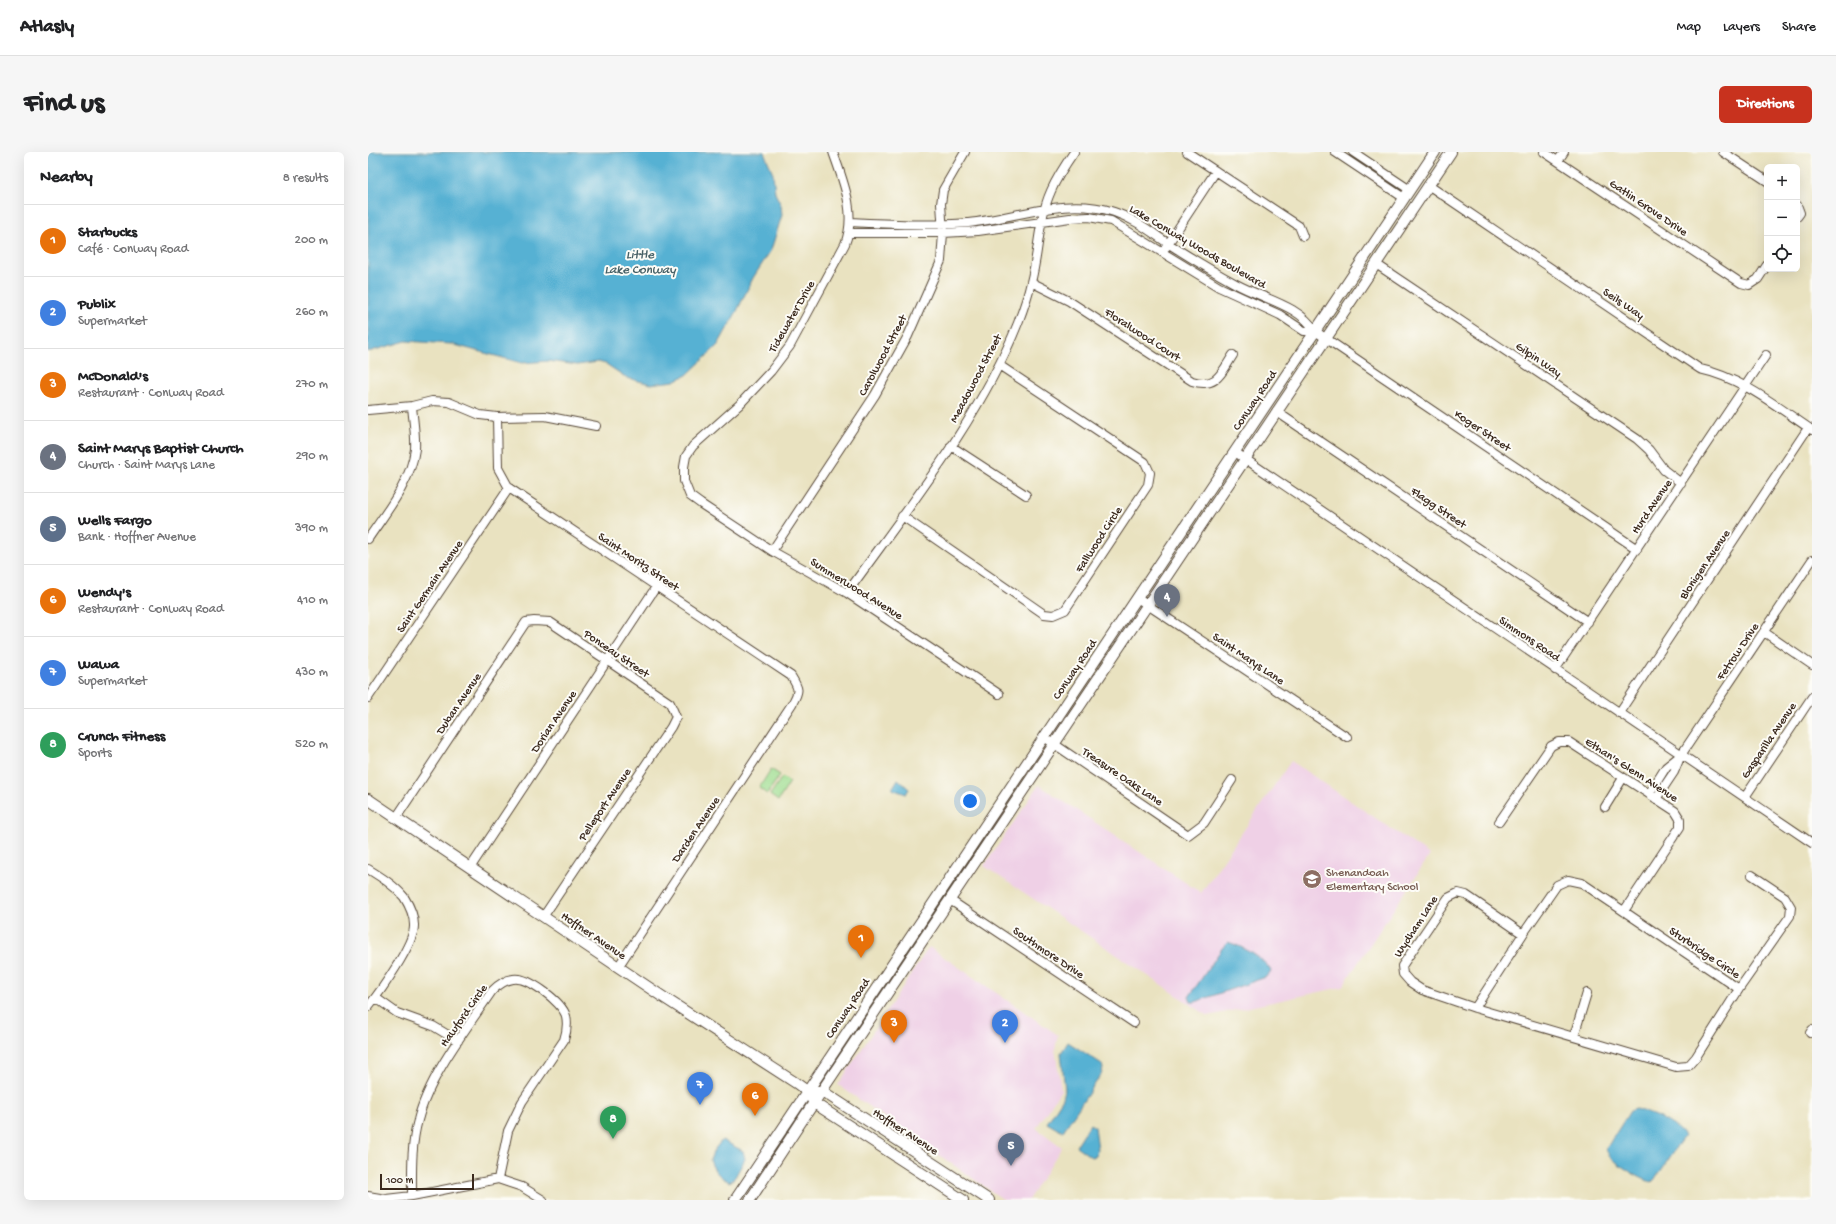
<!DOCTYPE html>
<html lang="en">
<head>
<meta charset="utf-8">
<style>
  body { margin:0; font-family:"Gochi Hand",sans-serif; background:#f6f6f6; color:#202124 }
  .controls { position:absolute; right:12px; top:12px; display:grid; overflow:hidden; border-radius:6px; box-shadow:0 4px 16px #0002 }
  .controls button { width:36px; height:36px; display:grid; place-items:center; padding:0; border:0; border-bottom:1px solid #e0e0e0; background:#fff; color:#202124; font:20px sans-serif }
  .scale { position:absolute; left:12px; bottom:10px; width:94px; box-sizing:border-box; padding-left:4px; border:2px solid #3b2a1e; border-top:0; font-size:11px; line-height:14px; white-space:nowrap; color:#3b2a1e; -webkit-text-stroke:3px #fdfcf7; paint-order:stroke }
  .you { position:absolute; left:602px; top:649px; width:14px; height:14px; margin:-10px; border:3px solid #fff; border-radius:50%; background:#1a73e8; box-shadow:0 0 0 6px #1a73e833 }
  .badge { display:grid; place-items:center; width:26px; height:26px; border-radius:50%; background:#c8321e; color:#fff; font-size:13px; font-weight:700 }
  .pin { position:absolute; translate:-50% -33px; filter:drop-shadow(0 1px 2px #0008) }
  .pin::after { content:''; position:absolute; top:21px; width:14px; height:12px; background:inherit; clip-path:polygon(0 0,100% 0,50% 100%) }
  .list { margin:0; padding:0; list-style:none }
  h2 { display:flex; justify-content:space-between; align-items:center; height:52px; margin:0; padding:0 16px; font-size:17px }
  h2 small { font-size:13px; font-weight:400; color:#757577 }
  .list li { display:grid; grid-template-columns:26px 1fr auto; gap:12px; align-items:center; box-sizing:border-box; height:72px; padding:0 16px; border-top:1px solid #e0e0e0 }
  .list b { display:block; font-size:15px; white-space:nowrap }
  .list p { margin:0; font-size:13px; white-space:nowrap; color:#757577 }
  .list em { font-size:13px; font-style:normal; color:#757577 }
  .icon { flex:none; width:22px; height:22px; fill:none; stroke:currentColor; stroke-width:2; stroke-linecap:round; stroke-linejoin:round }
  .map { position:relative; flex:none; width:1444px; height:1048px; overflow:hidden; border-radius:6px }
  header { display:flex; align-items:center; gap:24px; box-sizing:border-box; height:56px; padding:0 20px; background:#fff; border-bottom:1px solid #e0e0e0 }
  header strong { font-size:19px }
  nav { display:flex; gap:22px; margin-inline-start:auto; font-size:14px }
  .intro { display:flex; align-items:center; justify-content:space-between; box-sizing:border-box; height:96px; padding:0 24px }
  h1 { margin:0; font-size:28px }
  .button { padding:10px 18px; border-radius:6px; background:#c8321e; color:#fff; font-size:14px; font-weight:700 }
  main { display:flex; gap:24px; padding:0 24px }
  aside { flex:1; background:#fff; border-radius:6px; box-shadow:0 4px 16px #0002 }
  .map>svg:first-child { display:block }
  .built { fill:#efd0e6 }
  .green { fill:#a0de92; stroke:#6e8458 }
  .water { fill:#56b1d3; stroke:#486e78 }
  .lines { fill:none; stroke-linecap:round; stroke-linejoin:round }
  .minor-casing { stroke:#554636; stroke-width:10 }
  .major-casing { stroke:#554636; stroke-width:12 }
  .minor { stroke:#fff; stroke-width:8 }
  .major { stroke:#fff; stroke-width:10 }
  .labels { text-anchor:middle; stroke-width:4; stroke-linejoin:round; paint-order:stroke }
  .street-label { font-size:12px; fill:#3b2a1e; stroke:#fdfcf7 }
  .education-label { font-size:12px; fill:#785e54; stroke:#fdfcf7; text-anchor:start }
  .water-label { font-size:13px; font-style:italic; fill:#466066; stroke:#fdfcf7 }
</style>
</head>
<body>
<header>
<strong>Atlasly</strong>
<nav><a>Map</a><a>Layers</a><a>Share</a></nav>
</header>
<div class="intro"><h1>Find us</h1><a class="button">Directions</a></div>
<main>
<aside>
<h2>Nearby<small>8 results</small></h2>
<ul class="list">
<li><span class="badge" style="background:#e8710a">1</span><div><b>Starbucks</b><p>Café · Conway Road</p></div><em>200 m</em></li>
<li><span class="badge" style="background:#3f7fe0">2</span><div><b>Publix</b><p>Supermarket</p></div><em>260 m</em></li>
<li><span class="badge" style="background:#e8710a">3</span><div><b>McDonald's</b><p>Restaurant · Conway Road</p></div><em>270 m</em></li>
<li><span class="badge" style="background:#6b7280">4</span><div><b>Saint Marys Baptist Church</b><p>Church · Saint Marys Lane</p></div><em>290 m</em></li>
<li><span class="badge" style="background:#5c6f8a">5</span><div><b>Wells Fargo</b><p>Bank · Hoffner Avenue</p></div><em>390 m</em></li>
<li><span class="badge" style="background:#e8710a">6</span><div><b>Wendy's</b><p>Restaurant · Conway Road</p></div><em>410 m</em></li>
<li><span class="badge" style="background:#3f7fe0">7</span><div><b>Wawa</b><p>Supermarket</p></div><em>430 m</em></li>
<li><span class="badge" style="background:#2e9e5b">8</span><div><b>Crunch Fitness</b><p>Sports</p></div><em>520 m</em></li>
</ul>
</aside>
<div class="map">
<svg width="1444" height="1048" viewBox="0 0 1444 1048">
  <rect width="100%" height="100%" fill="#fdfcf7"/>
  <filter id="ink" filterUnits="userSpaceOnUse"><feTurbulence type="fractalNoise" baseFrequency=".025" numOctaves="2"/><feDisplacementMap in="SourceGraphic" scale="8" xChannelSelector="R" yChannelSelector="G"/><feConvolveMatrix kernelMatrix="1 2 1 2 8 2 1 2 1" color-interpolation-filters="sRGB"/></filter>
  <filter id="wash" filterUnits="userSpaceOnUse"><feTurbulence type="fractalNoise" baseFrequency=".012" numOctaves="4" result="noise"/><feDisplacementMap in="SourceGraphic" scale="16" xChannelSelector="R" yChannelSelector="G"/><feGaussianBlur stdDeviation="0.9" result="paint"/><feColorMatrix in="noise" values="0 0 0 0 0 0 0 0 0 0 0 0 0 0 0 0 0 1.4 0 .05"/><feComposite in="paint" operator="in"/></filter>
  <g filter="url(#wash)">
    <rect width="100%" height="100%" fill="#e9e2c0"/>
    <path class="built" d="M923 609 1062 703 974 835 840 864 616 714 671 633 833 741Z
      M561 795 690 883 687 897 693 938 668 976 694 995 660 1048H636L470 933Z"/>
    <path class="green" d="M403 617 412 623 399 642 391 636Z
      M414 625 422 630 410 649 402 643Z"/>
    <path class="water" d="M0 0H396L405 21 407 41 413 53 414 63 403 98 385 126 369 159 350 193 319 223 306 229 283 232 259 226 238 212 230 210 209 213 180 209 154 211 83 192 38 189 0 200Z
      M530 627 541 637 538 642 524 637Z
      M860 790C875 795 895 805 903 819L898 825 827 850H823L821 845 855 795Z
      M700 890 734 912 735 917 733 923 695 979 691 978 679 971 695 946 697 938 693 901Z
      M1268 957C1285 963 1305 969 1316 984L1288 1026 1284 1030C1273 1028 1240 1008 1238 997L1262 959Z
      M722 972 727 975 730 997 727 1004 723 1005 708 994Z
      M354 988 375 999 377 1007 367 1025 362 1030C351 1025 346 1019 342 1008L346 998Z"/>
  </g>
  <g filter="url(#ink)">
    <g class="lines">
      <g class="minor-casing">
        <path id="minor" d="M465 0C475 29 489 61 477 92L422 194 403 219 371 253 325 294 318 304 316 315V329L322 344 333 352 404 399 479 441 631 542
          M819 0 931 74 935 84
          M967 0 1036 46
          M985 0 1042 38
          M1176 0 1373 131 1381 133 1390 127 1399 113
          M1355 0 1399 29
          M1190 9 1196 0
          M1060 33 1332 217C1374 226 1408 254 1444 278
          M1429 53 1432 61 1429 65
          M482 70C521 72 562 74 600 71 650 66 697 44 746 60 767 67 783 80 801 92 823 106 846 120 868 132 895 147 931 153 947 179L1269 397
          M481 81H575L610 79 702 66 721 65 743 69 851 135 912 163 936 179H947
          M798 95 848 19
          M1008 112 1269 287 1281 298 1296 318 1313 331
          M663 130 701 149 824 229C849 237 854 220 865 203
          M0 258 44 254 64 249 81 250 112 263 129 265 177 264 228 274
          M909 260 1220 470
          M129 265 130 316 141 336 423 524C431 537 432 538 424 552L250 815
          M583 294 658 343
          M867 300 1444 691
          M534 364 676 462 685 463 697 458 780 333 782 321 777 310 631 213
          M0 387C18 360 43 330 47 297 48 283 45 267 44 254
          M404 399 507 243 540 184 573 109 575 81 573 52 575 38 597 0
          M479 441C539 357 612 267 650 171 655 158 660 144 663 130 671 100 670 68 683 39 689 25 697 13 706 0
          M769 446 979 585
          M1396 480 1444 513
          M1187 518 1398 203
          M0 546 141 336
          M1251 561 1440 276
          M676 585 820 683 836 671 864 628
          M1281 642 1298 615 1313 603
          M1377 645 1444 545
          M1288 647 1306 620 1313 603 1444 408
          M1237 655 1255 626
          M28 666 158 470 166 469 182 470 302 551 308 565 303 575 175 765
          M1131 670 1183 594 1191 590H1201L1307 659 1312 667V675L1256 759
          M102 716 288 435
          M0 717C13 725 26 733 36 745 41 753 46 764 46 773 47 791 12 840 0 855
          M582 748 766 871
          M1155 782 1098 743 1090 741 1080 746 1034 814 1035 822 1042 830 1054 838 1107 856 1308 915 1320 914 1328 905 1371 837 1422 764 1423 755 1417 745 1384 723
          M8 846 29 861 65 874 90 889
          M1107 856 1155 782 1189 733 1200 728 1214 731 1371 837
          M1442 881 1444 878
          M1206 884 1219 841
          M0 1044 18 1047 44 1044 130 1027 154 1035 175 1048
          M44 1044C44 1018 43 993 50 968 61 924 99 876 124 839 130 833 137 828 145 827 160 824 194 850 198 864 200 873 199 879 196 888L154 950 140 979 130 1027"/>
      </g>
      <g class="major-casing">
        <path id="major" d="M0 647 295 845 428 931 439 939 446 951 595 1048
          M449 939H454L621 1048
          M367 1048 1067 0
          M382 1048 437 964 1083 0"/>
      </g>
      <use href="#minor" class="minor"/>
      <use href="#major" class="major"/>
    </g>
  </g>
  <defs>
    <g id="school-disc" transform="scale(1)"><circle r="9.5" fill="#8d6e63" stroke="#fdfcf7"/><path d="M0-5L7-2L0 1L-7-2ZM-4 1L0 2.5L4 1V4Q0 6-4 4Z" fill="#fff"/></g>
  </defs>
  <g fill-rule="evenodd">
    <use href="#school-disc" x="944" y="727"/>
  </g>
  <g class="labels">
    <g class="street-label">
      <text transform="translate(1281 55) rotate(34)" y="4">Gatlin Grove Drive</text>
      <text transform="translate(830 94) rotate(30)" y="4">Lake Conway Woods Boulevard</text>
      <text transform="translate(1256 151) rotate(34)" y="4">Seils Way</text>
      <text transform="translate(423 164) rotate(-60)" y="4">Tidewater Drive</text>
      <text transform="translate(775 182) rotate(33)" y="4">Floralwood Court</text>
      <text transform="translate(514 203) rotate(-62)" y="4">Carolwood Street</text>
      <text transform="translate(1171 207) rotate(34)" y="4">Gilpin Way</text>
      <text transform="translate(607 226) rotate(-62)" y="4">Meadowood Street</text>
      <text transform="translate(886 248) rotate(-56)" y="4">Conway Road</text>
      <text transform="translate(1115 278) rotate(34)" y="4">Koger Street</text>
      <text transform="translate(1283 354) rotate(-56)" y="4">Hurd Avenue</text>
      <text transform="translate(1071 355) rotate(34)" y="4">Flagg Street</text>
      <text transform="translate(730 387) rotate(-57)" y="4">Fallwood Circle</text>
      <text transform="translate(271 409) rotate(34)" y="4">Saint Moritz Street</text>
      <text transform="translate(1336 412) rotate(-56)" y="4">Blonigen Avenue</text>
      <text transform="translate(61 434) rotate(-56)" y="4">Saint Germain Avenue</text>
      <text transform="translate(489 436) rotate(32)" y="4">Summerwood Avenue</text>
      <text transform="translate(1162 486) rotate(34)" y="4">Simmons Road</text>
      <text transform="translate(1369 499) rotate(-56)" y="4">Fetrow Drive</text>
      <text transform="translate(249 501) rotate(34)" y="4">Ponceau Street</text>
      <text transform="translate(881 506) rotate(34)" y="4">Saint Marys Lane</text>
      <text transform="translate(706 517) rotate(-56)" y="4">Conway Road</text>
      <text transform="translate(90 551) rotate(-56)" y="4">Duban Avenue</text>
      <text transform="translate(185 569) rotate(-56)" y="4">Dorian Avenue</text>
      <text transform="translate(1400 588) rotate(-56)" y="4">Gasparilla Avenue</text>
      <text transform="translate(1264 617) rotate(33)" y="4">Ethan's Glenn Avenue</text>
      <text transform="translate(755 624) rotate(34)" y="4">Treasure Oaks Lane</text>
      <text transform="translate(236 652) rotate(-56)" y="4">Pelleport Avenue</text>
      <text transform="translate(327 677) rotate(-56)" y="4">Darden Avenue</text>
      <text transform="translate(1047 774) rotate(-57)" y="4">Wydham Lane</text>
      <text transform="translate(226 783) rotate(34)" y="4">Hoffner Avenue</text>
      <text transform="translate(681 800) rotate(34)" y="4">Southmore Drive</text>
      <text transform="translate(1337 800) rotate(34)" y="4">Sturbridge Circle</text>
      <text transform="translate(479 856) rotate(-56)" y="4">Conway Road</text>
      <text transform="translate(95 863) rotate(-55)" y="4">Hawford Circle</text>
      <text transform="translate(538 979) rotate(33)" y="4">Hoffner Avenue</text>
    </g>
    <g class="education-label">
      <text x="958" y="724">Shenandoah<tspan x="958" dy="14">Elementary School</tspan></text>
    </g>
    <g class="water-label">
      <text x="272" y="106">Little<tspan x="272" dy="15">Lake Conway</tspan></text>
    </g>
  </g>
</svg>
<div class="controls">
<button>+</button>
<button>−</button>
<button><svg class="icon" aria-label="locate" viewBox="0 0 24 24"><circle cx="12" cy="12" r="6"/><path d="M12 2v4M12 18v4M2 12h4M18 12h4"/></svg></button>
</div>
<div class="scale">100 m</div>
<div class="you"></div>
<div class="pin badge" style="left:493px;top:806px;background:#e8710a">1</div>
<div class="pin badge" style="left:637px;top:891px;background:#3f7fe0">2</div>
<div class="pin badge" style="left:526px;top:891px;background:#e8710a">3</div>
<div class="pin badge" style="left:799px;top:465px;background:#6b7280">4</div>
<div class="pin badge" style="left:643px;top:1014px;background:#5c6f8a">5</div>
<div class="pin badge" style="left:387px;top:964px;background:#e8710a">6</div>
<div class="pin badge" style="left:332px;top:953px;background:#3f7fe0">7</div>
<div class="pin badge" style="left:245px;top:987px;background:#2e9e5b">8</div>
</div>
</main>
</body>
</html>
